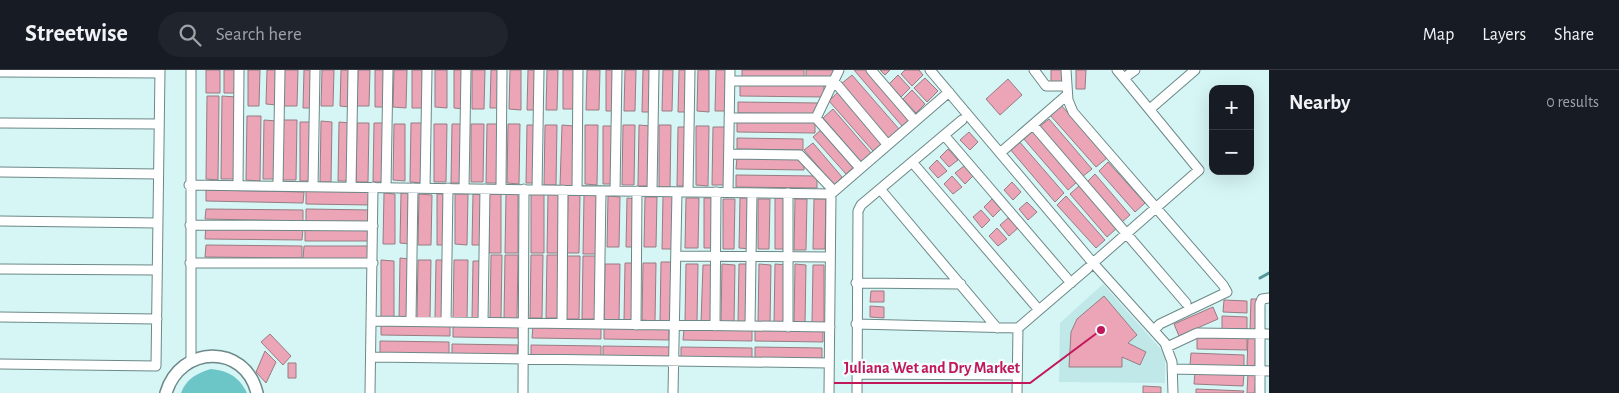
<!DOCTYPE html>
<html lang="en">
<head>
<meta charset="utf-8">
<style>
  body { margin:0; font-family:"Alegreya Sans",sans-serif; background:#20242c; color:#f1f3f6 }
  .controls { position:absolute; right:15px; top:15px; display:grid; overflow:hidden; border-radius:10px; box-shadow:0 5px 20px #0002 }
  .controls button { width:45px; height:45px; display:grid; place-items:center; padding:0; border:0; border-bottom:1px solid #363941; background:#171b24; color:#f1f3f6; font:25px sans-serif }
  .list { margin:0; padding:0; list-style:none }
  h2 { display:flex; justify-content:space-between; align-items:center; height:65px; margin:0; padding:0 20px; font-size:21px }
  h2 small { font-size:16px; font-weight:400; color:#9ea1a6 }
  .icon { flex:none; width:28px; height:28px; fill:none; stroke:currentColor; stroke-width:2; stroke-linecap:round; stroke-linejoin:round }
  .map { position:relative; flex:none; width:1269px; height:323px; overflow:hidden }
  header { display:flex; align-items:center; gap:30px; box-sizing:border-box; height:70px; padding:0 25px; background:#171b24; border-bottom:1px solid #363941 }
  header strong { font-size:24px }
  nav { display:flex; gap:28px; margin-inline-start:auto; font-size:18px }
  .search { width:350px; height:45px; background:#20242c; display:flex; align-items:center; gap:12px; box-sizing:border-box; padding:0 18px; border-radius:28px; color:#9ea1a6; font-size:19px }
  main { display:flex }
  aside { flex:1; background:#171b24 }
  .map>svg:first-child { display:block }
  .built { fill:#c1e8e9 }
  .forest { fill:#6cc6c8 }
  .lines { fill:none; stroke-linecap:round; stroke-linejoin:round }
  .stream { stroke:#549798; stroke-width:3 }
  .building { fill:#eba5b6; stroke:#967d82 }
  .minor-casing { stroke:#6c8888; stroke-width:11 }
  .tertiary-casing { stroke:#6c8888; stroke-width:14 }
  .minor { stroke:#fff; stroke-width:9 }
  .tertiary { stroke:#fff; stroke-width:11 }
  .leader { fill:none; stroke:#c2185b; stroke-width:2 }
  .callout-dot { fill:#c2185b; stroke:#f2fefe; stroke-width:2 }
  .callout-label { font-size:16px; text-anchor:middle; font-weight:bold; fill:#c2185b; stroke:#f2fefe; stroke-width:4.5; stroke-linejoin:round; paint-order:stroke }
</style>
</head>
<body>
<header>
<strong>Streetwise</strong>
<div class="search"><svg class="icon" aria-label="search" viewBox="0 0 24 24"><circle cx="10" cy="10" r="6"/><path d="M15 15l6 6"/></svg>Search here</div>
<nav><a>Map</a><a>Layers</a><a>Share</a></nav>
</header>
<main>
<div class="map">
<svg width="1269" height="323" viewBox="0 0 1269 323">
  <rect width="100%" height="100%" fill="#d6f5f5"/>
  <path class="built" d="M1103 214 1165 284V313L1059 312 1060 253Z"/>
  <path class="forest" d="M211 299C229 301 239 307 247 323H181C186 309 197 303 211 299Z"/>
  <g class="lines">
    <path class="stream" d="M1260 208 1269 203"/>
  </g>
  <path class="building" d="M206 0H220V23H206Z
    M224 0H236V23H224Z
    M248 0H260L259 36H248Z
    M267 0H278L277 35 266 34Z
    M283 0H298L297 36H283Z
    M304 0H313V38H303Z
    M322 0H334L333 36H321Z
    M341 0H351L350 37 340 36Z
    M358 0H370L369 36H357Z
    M375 0H387L386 37H375Z
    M394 0H407L406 38 393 37Z
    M412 0H423V38H412Z
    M435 0H447V38L435 37Z
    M454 0H464V39L454 38Z
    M472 0H485L484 39H472Z
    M491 0H501V38H490Z
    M510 0H521V40L509 39Z
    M528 0H538V40H527Z
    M547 0H558L557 40H546Z
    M563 0H576L575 39H563Z
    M587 0H600L599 40H586Z
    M606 0H616V41H606Z
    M625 0H636L635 41H624Z
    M643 0H653V42H642Z
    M663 0H673L672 41H662Z
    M679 0H690L689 42H678Z
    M698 0H709V42L697 41Z
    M716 0H727L726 41H715Z
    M742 0H804V8H742Z
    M806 0H835V8H806Z
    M854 0H870L911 48 902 56Z
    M880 0H890L885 5Z
    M905 0H919L923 5 912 16 901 4Z
    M1051 0H1062V12H1051Z
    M1076 0H1086L1085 19H1076Z
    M852 5 899 59 888 69 841 14Z
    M898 5 910 18 901 27 889 14Z
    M925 8 938 21 927 32 914 18Z
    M1008 9 1022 25 1000 45 986 29Z
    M740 14 824 15V27L740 26Z
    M912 20 925 34 916 43 903 29Z
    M839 21 884 72 873 81 829 31Z
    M207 26H219L218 110 206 109Z
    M222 26 236 27 235 109H221Z
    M738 32 818 33V44L738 43Z
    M1061 35 1107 88 1096 97 1050 45Z
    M833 39 871 83 861 92 823 48Z
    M247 46H261L260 111 246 110Z
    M1049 49 1092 99 1082 107 1039 57Z
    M264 50 277 51 276 109H263Z
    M283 50H297L296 110H282Z
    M737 50 815 51V63L737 62Z
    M321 51 332 52 331 112H320Z
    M300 52H313L312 111H300Z
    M339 52 350 53 349 111H338Z
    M357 53H369L368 112H356Z
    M374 53H386L385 112H373Z
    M411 53H423L422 113 410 112Z
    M394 54H405V111L393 110Z
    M434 54H447L446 112H434Z
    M452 54H463V113H451Z
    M471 54H484L483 112H471Z
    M487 54H501L500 113H486Z
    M508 54H520L519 114 507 113Z
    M527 55H537L536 113H526Z
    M545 55H557L556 115H544Z
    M562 55 574 56 573 116H560Z
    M585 55H598L597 115 585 114Z
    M623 55H635L634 115H622Z
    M639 55 651 56 650 116H638Z
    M659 55H671L670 117H659Z
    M603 56H615L614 114H603Z
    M696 56H709L708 116 696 115Z
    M678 57H688L687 116H677Z
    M713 57H726L725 115H712Z
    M823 58 856 95 846 104 813 67Z
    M1032 60 1077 112 1068 120 1023 68Z
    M969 62 978 72 970 80 960 70Z
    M737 68 803 69V80L737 79Z
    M1018 70 1064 123 1055 132 1009 78Z
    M813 73 842 107 834 115 804 80Z
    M948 79 958 90 949 97 940 87Z
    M737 87 804 88V100L736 99Z
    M937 90 947 101 938 108 929 98Z
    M1108 92 1145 133 1135 142 1099 101Z
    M964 96 973 106 965 114 955 103Z
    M1095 104 1130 145 1122 152 1087 112Z
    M736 105 817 106V118L736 117Z
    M952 106 962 117 953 124 944 114Z
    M1012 112 1021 122 1013 130 1004 120Z
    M1079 116 1117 158 1107 167 1070 124Z
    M206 120 304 122 303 133 206 131Z
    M306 121 371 122V135L306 134Z
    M384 123 395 124V174H383Z
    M401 123H411V174L400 173Z
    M419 124 432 125 431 175H418Z
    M437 124H447L446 175H437Z
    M455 124H468L467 175 455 174Z
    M473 124 484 125 483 175H472Z
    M489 124H501V183H489Z
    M506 124H518V183H505Z
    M531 124H544V183H531Z
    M548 124H560V183H547Z
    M568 125H580L579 183H567Z
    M584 125H597L596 184H583Z
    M608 126 620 127 619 177H607Z
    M663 126H673L672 179H662Z
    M1066 126 1105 170 1096 178 1057 135Z
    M645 127H657L656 177H644Z
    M627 128 636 129V177H626Z
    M686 128H699L698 178H685Z
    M704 128H715L714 178H704Z
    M740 128H751L750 179 739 178Z
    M775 128H788L787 179H775Z
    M723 129H735L734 179H723Z
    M758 129H770L769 179H758Z
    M795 129H807L806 180H794Z
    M814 129H826L825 179H813Z
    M992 129 1001 139 993 147 984 137Z
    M1027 132 1037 142 1028 150 1019 139Z
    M206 139 303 140V151L205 149Z
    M306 139 371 140 370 153 306 152Z
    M981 140 990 150 982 158 973 147Z
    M1008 148 1018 158 1009 166 1000 155Z
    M206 157 303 158 302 170 205 169Z
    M305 158H369V171H305Z
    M997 158 1007 169 998 176 989 166Z
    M206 175 302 176V188L205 187Z
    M304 176H370L369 190 303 189Z
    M491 185H502L501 248H490Z
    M505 185H518L517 249H504Z
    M531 185H543L542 248H530Z
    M547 185H560L559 248H546Z
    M567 186H580L579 249H566Z
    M583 186H596L595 249H582Z
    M400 188 410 189 409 249H399Z
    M381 190 394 191V248H381Z
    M418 190H431L430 249 417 248Z
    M436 190H446L445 248H435Z
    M454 190H468L467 250H453Z
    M473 191H482V249H472Z
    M661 192H674L673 252H660Z
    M625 193H636V251H624Z
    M643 193H656L655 251 642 250Z
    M605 194H620L619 253H604Z
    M686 194H698L697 252H685Z
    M722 194 735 195 734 252H721Z
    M739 194H750L749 254 738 253Z
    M759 194 771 195 770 254H758Z
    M775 194 787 195 786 254H774Z
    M795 194 806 195 805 255 794 254Z
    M703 195H714L713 253H701Z
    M813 195H824V253H812Z
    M871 221H884V232H870Z
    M1104 226 1137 265 1128 273 1146 282 1140 295 1122 287V297H1069L1071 262 1077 249Z
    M1251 229H1257L1256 260H1250Z
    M1224 230 1247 231V243L1223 242Z
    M870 236 884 237V248L870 247Z
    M1213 237 1218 249 1179 266 1174 254Z
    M1222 246 1247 247V259H1222Z
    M381 254 450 255V266L381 265Z
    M453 256 518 257V268L453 267Z
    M533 256 601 257V269L532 268Z
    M604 257 669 258V270L604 269Z
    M684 259 752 260V271L683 270Z
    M755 259 823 260V272L755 271Z
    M270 264 291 286 283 295 261 272Z
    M1197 266 1247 267V280L1197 279Z
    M1248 266H1256L1255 297H1247Z
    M380 271 449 272V285L380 284Z
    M452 274 518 275 517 285 452 284Z
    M531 275 601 276V287L531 286Z
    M603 276 670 277V287L603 286Z
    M681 277 752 278V290L681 289Z
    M755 277 822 278V290L755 289Z
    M265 281 276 292 266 313 256 302Z
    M1191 283 1244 285V297L1190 295Z
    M288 293H296V308H288Z
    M1195 302 1244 304 1243 316 1194 314Z
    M1248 303H1256L1255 323H1247Z
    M1143 316 1161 317V323H1143Z
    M1196 319 1244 321 1243 323H1196Z"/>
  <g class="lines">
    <g class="minor-casing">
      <path id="minor" d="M191 0V291
        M871 0 915 51
        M930 0 1093 193 1165 273 1172 292 1173 323
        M1034 0 1046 16H1067
        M1066 0 1068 30 1073 42 1223 215 1227 222 1160 254 1154 260
        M0 2 160 3
        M1124 8 1135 0
        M730 11H834L887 74
        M1150 39 1195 0
        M729 48H816L860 98
        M816 48 839 0
        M0 53 159 54
        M1033 55 1186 233
        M944 65 1071 213
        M1000 83 1067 25
        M729 84 800 85 834 121
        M912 92 1039 240
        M0 102 158 104
        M189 115 831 124
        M238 115 239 0
        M278 116 280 0
        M313 116 315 0
        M351 117 353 0
        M386 117 388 0
        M425 118 427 0
        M464 119 466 0
        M501 119 502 0
        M880 119 997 258
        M537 120 539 0
        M577 120 578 0
        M615 121 617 0
        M652 121 654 0
        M688 122 690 0
        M728 122 730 0
        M0 151 158 153
        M190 155 373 156
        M676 186 830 187
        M190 193H373
        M1093 193 1199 100 1117 0
        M0 199 157 200
        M856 213 961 214
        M0 247 157 249
        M371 251 830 257
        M411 251 413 118
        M446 252 448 118
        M483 252 485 119
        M562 253 563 120
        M599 254 601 121
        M856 254 1018 258
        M636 255 637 121
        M715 256 716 122
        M750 256 752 123
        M788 257V123
        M1167 277 1197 263 1269 264
        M371 287 829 293
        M0 294 156 296 160 0
        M1172 299 1269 301
        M857 304 1017 305
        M370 323 373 117
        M523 323 524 119
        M673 323 677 122
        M829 323 831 124 949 22
        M857 323 858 141 861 135 962 50
        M1017 323 1018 258 1088 198
        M1260 323V234L1262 229 1269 228"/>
    </g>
    <g class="tertiary-casing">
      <path id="tertiary" d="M166 323C180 275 245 273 257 323"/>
    </g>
    <use href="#minor" class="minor"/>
    <use href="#tertiary" class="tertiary"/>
  </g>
  <path class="leader" d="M1101 260L1030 313H834"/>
  <circle class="callout-dot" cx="1101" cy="260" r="5"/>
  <g class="callout-label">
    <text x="932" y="303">Juliana Wet and Dry Market</text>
  </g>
</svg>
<div class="controls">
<button>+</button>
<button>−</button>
</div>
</div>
<aside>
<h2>Nearby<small>0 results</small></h2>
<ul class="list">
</ul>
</aside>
</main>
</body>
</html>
